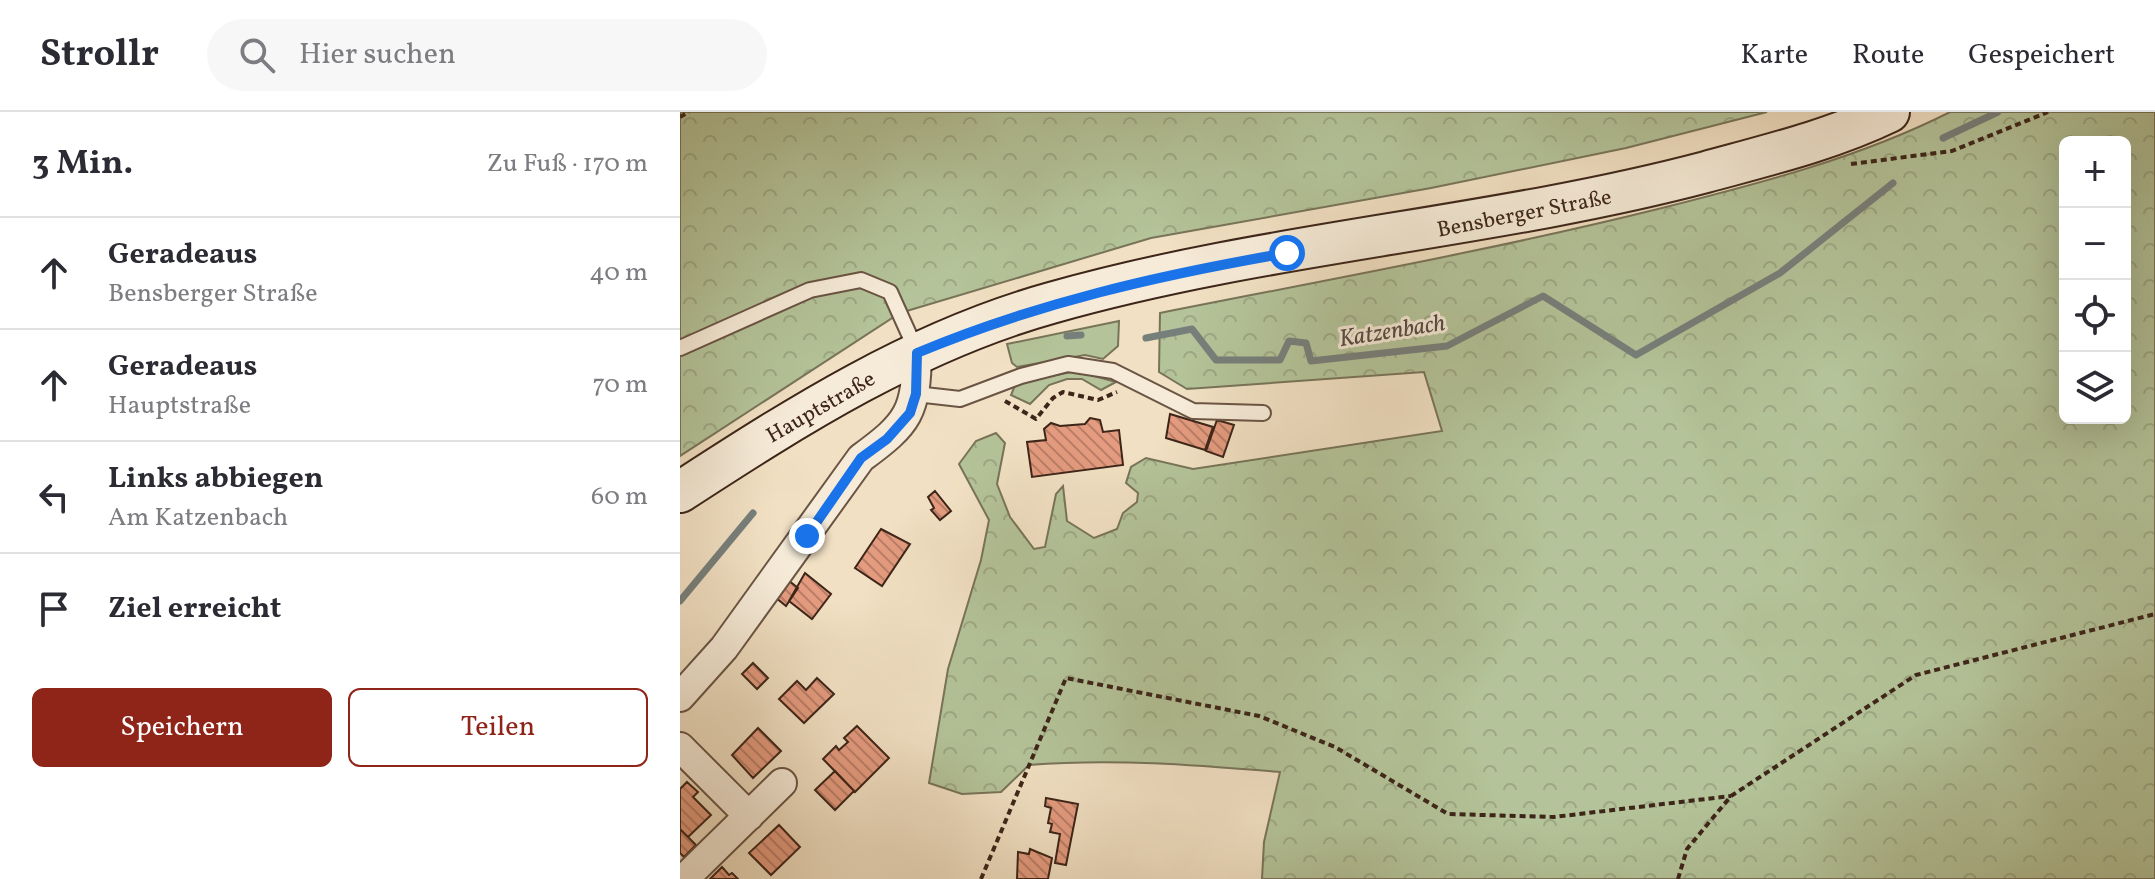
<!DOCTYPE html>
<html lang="de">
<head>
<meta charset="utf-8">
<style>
  body { margin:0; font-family:Vollkorn,serif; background:#f7f7f7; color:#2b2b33 }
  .controls { position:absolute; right:24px; top:24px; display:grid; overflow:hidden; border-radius:12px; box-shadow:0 8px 32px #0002 }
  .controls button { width:72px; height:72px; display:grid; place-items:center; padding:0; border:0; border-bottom:2px solid #e1e1e2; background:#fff; color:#2b2b33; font:40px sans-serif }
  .stop { position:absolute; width:24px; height:24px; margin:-18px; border:6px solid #1a73e8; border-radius:50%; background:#fff }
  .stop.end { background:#1a73e8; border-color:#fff; box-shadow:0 2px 8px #0008 }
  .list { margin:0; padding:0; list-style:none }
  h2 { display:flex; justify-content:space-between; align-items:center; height:104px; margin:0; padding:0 32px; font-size:34px }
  h2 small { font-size:26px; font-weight:400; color:#7c7c81 }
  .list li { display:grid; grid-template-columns:52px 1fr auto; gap:24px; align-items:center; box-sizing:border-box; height:112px; padding:0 32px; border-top:2px solid #e1e1e2 }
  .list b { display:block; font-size:30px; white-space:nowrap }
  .list p { margin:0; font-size:26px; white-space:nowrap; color:#7c7c81 }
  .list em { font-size:26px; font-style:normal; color:#7c7c81 }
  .actions { display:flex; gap:16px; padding:24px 32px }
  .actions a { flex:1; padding:18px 0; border:2px solid #8f2418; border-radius:12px; text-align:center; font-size:28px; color:#8f2418 }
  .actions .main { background:#8f2418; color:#fff }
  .icon { flex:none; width:44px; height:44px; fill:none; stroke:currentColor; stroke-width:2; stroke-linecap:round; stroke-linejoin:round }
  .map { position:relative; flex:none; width:1475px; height:767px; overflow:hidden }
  header { display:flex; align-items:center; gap:48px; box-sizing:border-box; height:112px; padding:0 40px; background:#fff; border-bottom:2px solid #e1e1e2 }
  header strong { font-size:38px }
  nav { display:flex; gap:44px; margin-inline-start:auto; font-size:28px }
  .search { width:560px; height:72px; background:#f7f7f7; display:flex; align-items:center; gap:20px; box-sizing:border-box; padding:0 28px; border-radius:44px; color:#7c7c81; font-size:30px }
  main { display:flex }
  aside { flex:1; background:#fff }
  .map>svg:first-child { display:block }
  .grass { fill:#b4c399; stroke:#787459; stroke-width:2 }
  .forest { fill:url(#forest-crowns); stroke:#787459; stroke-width:2; fill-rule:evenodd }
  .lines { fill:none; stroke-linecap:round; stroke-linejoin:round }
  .stream { stroke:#777f7b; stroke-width:7 }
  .building { fill:url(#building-back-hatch); stroke:#3d2519; stroke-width:2 }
  .service-casing { stroke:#6a5444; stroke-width:18 }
  .minor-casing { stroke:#6a5444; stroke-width:32 }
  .secondary-casing { stroke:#3d2519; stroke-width:44 }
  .path { stroke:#3d2519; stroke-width:4; stroke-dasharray:6 4; stroke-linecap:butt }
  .service { stroke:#f6ebd8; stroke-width:14 }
  .minor { stroke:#f6ebd8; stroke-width:28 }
  .secondary { stroke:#f6ebd8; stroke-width:40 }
  .route { stroke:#1a73e8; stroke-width:10 }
  .labels { text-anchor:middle; stroke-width:6; stroke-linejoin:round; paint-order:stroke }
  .street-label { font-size:22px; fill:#3d2519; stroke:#f6ebd8 }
  .water-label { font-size:24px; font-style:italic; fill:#554a42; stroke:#f6ebd8 }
</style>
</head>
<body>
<header>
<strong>Strollr</strong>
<div class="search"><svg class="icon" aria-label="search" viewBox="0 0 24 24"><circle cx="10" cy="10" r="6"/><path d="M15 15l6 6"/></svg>Hier suchen</div>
<nav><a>Karte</a><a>Route</a><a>Gespeichert</a></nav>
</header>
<main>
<aside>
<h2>3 Min.<small>Zu Fuß · 170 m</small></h2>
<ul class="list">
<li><svg class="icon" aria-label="ahead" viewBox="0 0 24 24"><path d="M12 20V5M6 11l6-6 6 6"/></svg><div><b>Geradeaus</b><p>Bensberger Straße</p></div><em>40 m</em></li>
<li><svg class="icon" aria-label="ahead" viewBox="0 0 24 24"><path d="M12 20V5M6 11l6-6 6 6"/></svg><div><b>Geradeaus</b><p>Hauptstraße</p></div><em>70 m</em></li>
<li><svg class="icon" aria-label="left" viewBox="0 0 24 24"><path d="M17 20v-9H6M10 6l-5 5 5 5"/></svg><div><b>Links abbiegen</b><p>Am Katzenbach</p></div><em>60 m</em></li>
<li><svg class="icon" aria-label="arrive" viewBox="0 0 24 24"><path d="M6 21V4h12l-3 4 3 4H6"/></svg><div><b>Ziel erreicht</b></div></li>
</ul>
<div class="actions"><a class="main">Speichern</a><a>Teilen</a></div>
</aside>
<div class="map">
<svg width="1475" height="767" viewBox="0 0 1475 767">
  <defs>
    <pattern id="forest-crowns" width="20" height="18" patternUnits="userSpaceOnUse" patternTransform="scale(2)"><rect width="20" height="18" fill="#b4c399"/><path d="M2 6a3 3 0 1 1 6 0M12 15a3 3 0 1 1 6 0" fill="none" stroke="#9ca783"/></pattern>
    <pattern id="building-back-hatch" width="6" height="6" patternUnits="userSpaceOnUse" patternTransform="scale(2)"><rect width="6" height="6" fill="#e49b7f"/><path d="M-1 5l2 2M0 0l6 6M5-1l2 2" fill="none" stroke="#ba7e67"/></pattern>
  </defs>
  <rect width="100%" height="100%" fill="#f1e0c3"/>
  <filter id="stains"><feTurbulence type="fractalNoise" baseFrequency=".0025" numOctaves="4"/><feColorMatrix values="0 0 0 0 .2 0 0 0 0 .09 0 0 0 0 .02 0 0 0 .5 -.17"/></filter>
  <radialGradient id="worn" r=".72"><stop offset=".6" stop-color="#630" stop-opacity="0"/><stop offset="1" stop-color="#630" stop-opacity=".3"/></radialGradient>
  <path class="grass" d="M439 209 438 234 423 247 405 243 337 255 332 251 327 232Z
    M396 259 436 270 421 278 402 267H387L369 273 350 292 331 283 336 271Z"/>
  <path class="forest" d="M0 0H1087L946 36 751 76 471 126 220 201 0 344Z
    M1270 0H1475V767H582L584 730 600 660C516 653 434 646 349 653L321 680 282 682 249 671 268 557 301 448 309 408 279 352 296 329 316 321 325 331 317 372 330 405 354 437 365 435 376 382 383 374 387 409 414 426 437 417 443 401 457 390 458 381 446 371 451 355 466 346 513 357 762 319 744 260 507 277 479 260 480 201C646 168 813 138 978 97 1077 72 1179 46 1270 0ZM1445 30V306H1385V30Z"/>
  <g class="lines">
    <path class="stream" d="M1263 26 1318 0
      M387 224 401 223
      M466 226 512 217 536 248H600L609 229 626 231 631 249 767 234 863 184 956 243 1100 161 1213 71
      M0 489 73 401"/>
  </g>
  <path class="building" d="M490 302 533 315 525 338 486 326Z
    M410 306 420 308 423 320 439 318 443 353 352 365 347 330 366 328 364 317 371 311 380 314 405 312Z
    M537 308 554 313 543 345 526 339Z
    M255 379 271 399 260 408 251 398 254 396 248 385Z
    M201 417 230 432 202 474 175 456Z
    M125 461 151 482 132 507 109 489Z
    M108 468 118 476 106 494 95 485Z
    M73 551 88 566 77 577 62 562Z
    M137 566 154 582 124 611 99 587 117 569 126 578Z
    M177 614 209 646 175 680 143 647 156 634 159 638 168 630 164 626Z
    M78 616 101 639 73 666 52 643Z
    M155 659 174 679 155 698 135 678Z
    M7 670 18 680 13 685 31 703 8 725 0 717V677Z
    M366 686 398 692 386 753 375 751 380 722 370 720 372 712 368 711 371 696 365 694Z
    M99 713 120 735 91 763 69 741Z
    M0 717 16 733 4 745 0 741Z
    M350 737 372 746 368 767H337L338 740 349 742Z
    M42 755 49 763 52 761 58 767H30Z"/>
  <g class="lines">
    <g class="service-casing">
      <path id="service" d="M0 236 130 178 181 168 210 180 237 240
        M236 282 280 287 341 264 388 252 433 259 513 299 583 301"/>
    </g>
    <g class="minor-casing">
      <path id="minor" d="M0 585 44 536 181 346C229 311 236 300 237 241
        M0 635 69 704
        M4 767 102 671"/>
    </g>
    <g class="secondary-casing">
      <path id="secondary" d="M0 380C117 304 235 229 371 191 585 130 810 117 1026 60 1088 43 1151 28 1209 0"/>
    </g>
    <path class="path" d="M0 5 9 0
      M1171 52 1272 39 1368 0
      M325 289 356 307 373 286 383 280 418 288 437 280
      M301 767 386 566 579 604 655 635 768 702 874 705 1051 684
      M998 767 1007 737 1051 684 1236 563 1475 502"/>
    <use href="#service" class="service"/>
    <use href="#minor" class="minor"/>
    <use href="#secondary" class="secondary"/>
  </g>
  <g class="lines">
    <path class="route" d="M127 424 181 346 207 327 230 301 236 282 237 241C357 191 479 163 607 141"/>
  </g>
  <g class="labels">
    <g class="street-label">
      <text transform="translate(844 100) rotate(-11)" y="8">Bensberger Straße</text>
      <text transform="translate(140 294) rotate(-30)" y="8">Hauptstraße</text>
    </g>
    <g class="water-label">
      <text transform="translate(712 218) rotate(-9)" y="8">Katzenbach</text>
    </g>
  </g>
  <rect width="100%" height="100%" filter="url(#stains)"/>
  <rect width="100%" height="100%" fill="url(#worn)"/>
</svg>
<div class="controls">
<button>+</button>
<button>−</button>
<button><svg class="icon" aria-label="locate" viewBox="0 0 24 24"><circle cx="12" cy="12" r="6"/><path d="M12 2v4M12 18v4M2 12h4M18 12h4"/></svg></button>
<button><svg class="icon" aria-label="layers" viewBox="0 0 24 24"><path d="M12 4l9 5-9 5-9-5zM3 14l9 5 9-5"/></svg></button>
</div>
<div class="stop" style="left:607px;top:141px"></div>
<div class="stop end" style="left:127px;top:424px"></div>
</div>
</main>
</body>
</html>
